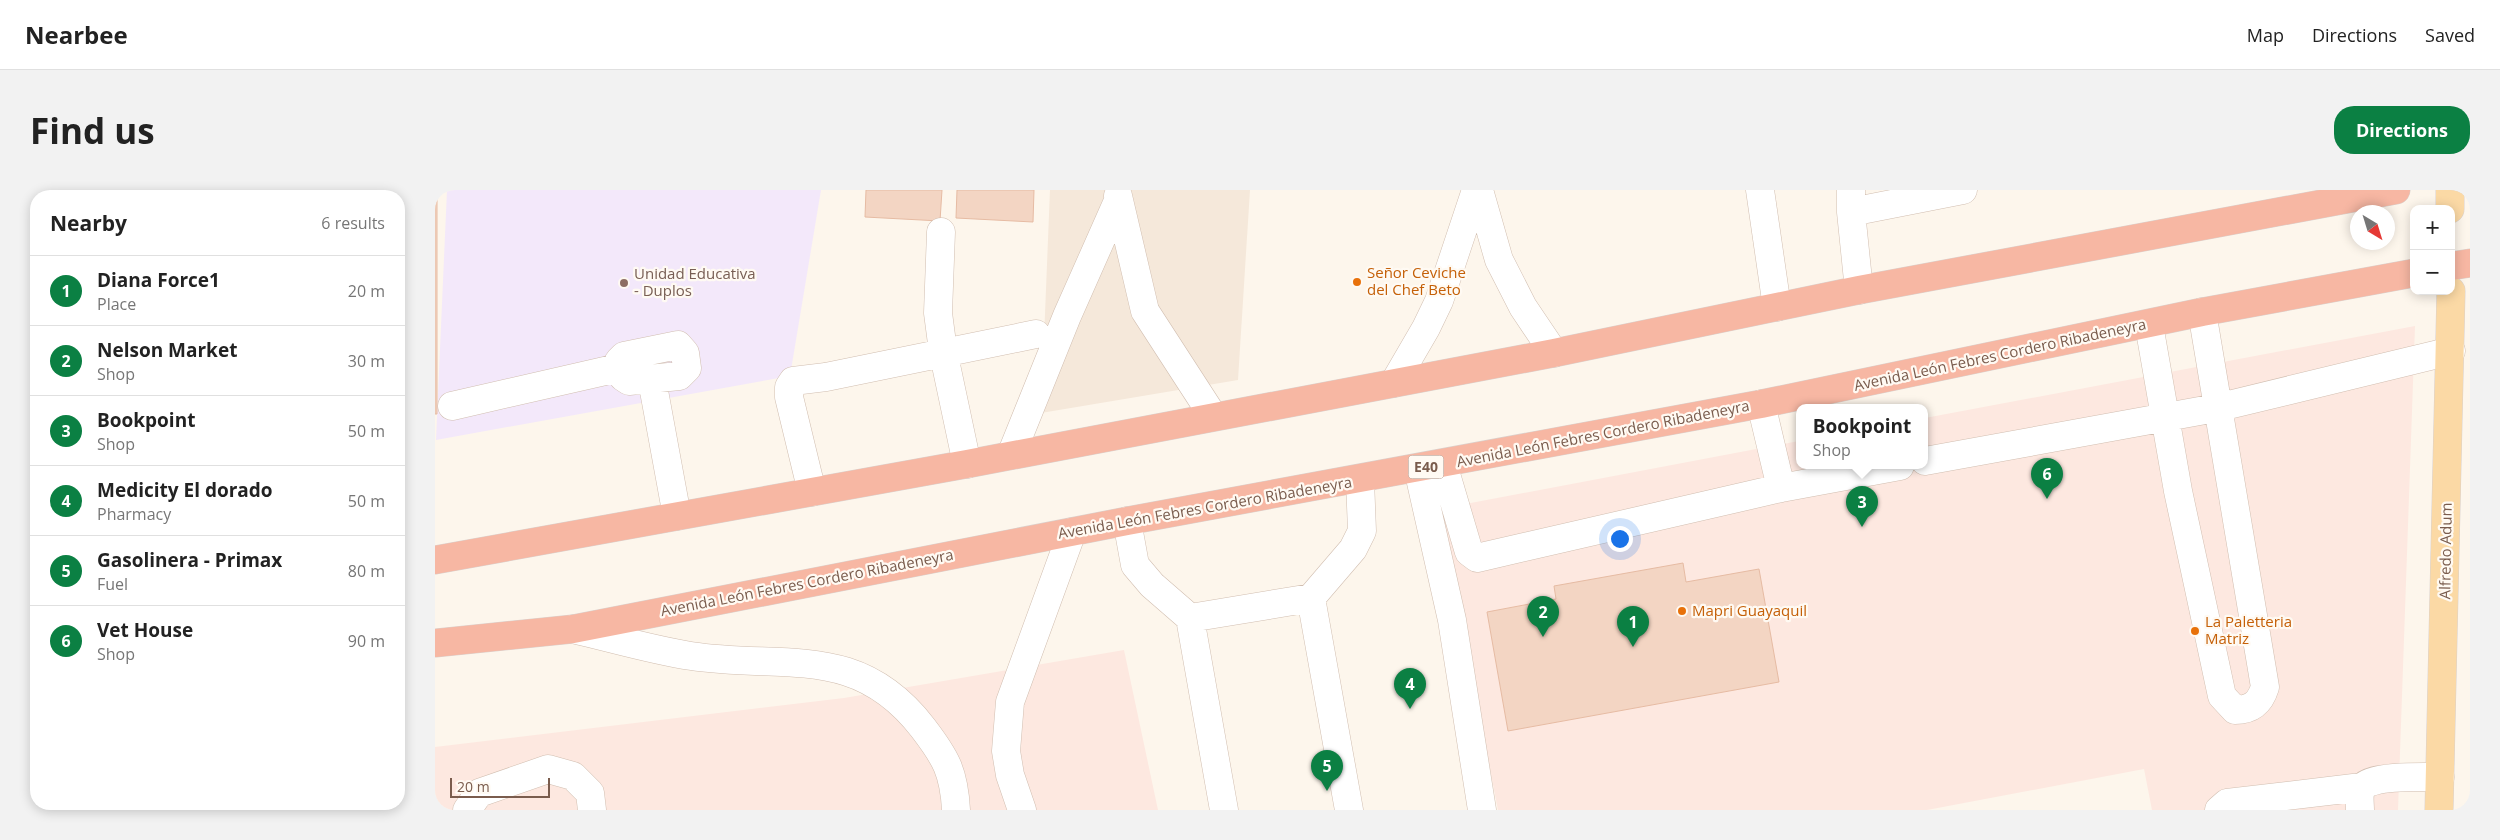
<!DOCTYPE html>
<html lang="en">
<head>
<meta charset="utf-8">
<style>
  body { margin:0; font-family:"Open Sans",sans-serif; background:#f2f2f2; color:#222 }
  .controls { position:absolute; right:15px; top:15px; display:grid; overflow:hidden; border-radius:10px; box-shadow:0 2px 12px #0003 }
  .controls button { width:45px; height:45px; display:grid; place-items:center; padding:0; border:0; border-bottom:1px solid #e0e0e0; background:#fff; color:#222; font:25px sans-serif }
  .compass { position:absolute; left:1915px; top:15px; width:45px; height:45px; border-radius:50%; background:#fff; box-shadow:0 2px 12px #0003; rotate:142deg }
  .scale { position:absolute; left:15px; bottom:12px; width:100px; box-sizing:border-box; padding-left:5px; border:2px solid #7a5c4d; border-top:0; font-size:14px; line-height:18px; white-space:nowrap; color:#7a5c4d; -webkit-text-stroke:4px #fffaf3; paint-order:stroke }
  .you { position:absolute; left:1184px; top:348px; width:18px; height:18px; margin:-12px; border:4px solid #fff; border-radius:50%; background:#1a73e8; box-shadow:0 0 0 8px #1a73e833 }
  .badge { display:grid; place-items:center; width:32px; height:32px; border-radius:50%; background:#0b8043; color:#fff; font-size:16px; font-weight:700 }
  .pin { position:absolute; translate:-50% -41px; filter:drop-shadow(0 1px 2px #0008) }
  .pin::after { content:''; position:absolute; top:26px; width:18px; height:15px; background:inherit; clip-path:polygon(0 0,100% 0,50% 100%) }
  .popup { position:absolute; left:1361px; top:214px; width:132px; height:65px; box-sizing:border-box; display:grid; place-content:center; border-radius:10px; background:#fff; filter:drop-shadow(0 1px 4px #0005); font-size:16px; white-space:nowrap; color:#767676 }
  .popup b { font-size:19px; color:#222 }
  .popup::after { content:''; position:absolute; left:50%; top:100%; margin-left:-10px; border:10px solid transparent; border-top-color:#fff }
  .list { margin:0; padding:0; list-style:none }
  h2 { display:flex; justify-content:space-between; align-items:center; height:65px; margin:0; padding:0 20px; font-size:21px }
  h2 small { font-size:16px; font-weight:400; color:#767676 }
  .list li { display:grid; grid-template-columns:32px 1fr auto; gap:15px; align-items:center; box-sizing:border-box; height:70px; padding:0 20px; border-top:1px solid #e0e0e0 }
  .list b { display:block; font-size:19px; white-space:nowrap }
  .list p { margin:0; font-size:16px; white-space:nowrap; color:#767676 }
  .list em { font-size:16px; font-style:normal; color:#767676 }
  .map { position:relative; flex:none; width:2035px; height:620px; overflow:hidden; border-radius:20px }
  header { display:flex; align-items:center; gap:30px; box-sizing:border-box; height:70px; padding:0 25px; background:#fff; border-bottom:1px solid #e0e0e0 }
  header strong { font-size:24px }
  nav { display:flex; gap:28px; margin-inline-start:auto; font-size:18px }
  .intro { display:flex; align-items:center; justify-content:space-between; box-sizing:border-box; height:120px; padding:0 30px }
  h1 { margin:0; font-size:35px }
  .button { padding:12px 22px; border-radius:20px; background:#0b8043; color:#fff; font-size:18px; font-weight:700 }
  main { display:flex; gap:30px; padding:0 30px }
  aside { flex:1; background:#fff; border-radius:20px; box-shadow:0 2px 12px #0003 }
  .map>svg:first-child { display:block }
  .residential { fill:#f5e8da }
  .commercial { fill:#fde8e0 }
  .education { fill:#f3e8fa }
  .building { fill:#f3d5c3; stroke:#e6bba3 }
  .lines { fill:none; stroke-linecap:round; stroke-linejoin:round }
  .minor-casing { stroke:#d1beb0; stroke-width:29 }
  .major-casing { stroke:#dad1cd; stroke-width:29 }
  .highway-casing { stroke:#dad1cd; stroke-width:29 }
  .minor { stroke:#fff; stroke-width:28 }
  .major { stroke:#fbd9a5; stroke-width:28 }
  .highway { stroke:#f7b7a3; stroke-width:28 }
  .food-dot { fill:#e8710a; stroke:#fffaf3; stroke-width:2 }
  .education-dot { fill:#8d6e63; stroke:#fffaf3; stroke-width:2 }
  .labels { text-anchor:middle; stroke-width:4.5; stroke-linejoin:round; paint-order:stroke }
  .shield { fill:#fffaf3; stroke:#a28b7f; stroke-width:1 }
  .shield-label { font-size:14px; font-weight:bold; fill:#7a5c4d }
  .food-label { font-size:15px; fill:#c56008; stroke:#fffaf3; text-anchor:start }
  .education-label { font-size:15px; fill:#785e54; stroke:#fffaf3; text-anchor:start }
  .street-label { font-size:15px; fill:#7a5c4d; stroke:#fffaf3 }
</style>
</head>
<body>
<header>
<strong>Nearbee</strong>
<nav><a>Map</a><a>Directions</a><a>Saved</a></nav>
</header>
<div class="intro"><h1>Find us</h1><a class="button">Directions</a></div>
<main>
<aside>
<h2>Nearby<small>6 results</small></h2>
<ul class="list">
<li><span class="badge">1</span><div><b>Diana Force1</b><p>Place</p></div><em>20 m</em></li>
<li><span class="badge">2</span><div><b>Nelson Market</b><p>Shop</p></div><em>30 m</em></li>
<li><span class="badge">3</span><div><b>Bookpoint</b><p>Shop</p></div><em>50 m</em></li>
<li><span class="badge">4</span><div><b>Medicity El dorado</b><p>Pharmacy</p></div><em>50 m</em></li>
<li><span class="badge">5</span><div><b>Gasolinera - Primax</b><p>Fuel</p></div><em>80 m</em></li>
<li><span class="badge">6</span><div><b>Vet House</b><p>Shop</p></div><em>90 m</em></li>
</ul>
</aside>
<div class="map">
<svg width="2035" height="620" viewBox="0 0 2035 620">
  <rect width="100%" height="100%" fill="#fdf6ec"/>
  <path class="residential" d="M615 0H815L803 190 606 223Z"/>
  <path class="commercial" d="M1980 136 1963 620H1717L1709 579 1492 620H1063L1004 319 1364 251V276H1490V228Z
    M689 460 723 620H0V557L409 508Z"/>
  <path class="education" d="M12 0H386L355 186 1 250Z"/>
  <path class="building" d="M0 0H2V224H0Z
    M431 0H507L505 31 430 27Z
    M522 0H599L598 32 521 28Z
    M1248 373 1251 392 1324 379 1344 492 1073 541 1052 422 1121 409 1119 396Z"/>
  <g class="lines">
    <g class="minor-casing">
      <path id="minor" d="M1044 0 1064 70 1088 117 1119 163
        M1325 0 1342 117
        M1416 0V22L1424 100
        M683 6 710 121 778 226
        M1416 22 1528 0
        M506 42 503 123 508 161 532 274
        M1714 135 1743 301 1787 506 1800 520C1817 520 1825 513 1830 497L1767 122
        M217 190 242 326
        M959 193 991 138 1004 111 1041 0
        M1326 214 1346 298
        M17 216 183 178 188 187 194 191 244 186 252 178 250 163 243 155 189 166 184 171 183 178
        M576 265 632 126 683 11
        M1490 271 1781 218 2016 161
        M1008 274 1034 362 1042 368 1346 298 1465 276
        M983 279 1017 430 1047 620
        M377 302 354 207V197L358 191 391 187 601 144
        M692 331 700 375 717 395 755 428 876 408 918 359 927 341 925 290
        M876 408 914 620
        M755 428 789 620
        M138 439C177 448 217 460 256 466 348 480 422 452 488 538 511 568 519 582 521 620
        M32 620 44 603 113 579 138 586 155 603 157 620
        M587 620 575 585 571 561 575 512 637 342
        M1784 620 1792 613 1927 597
        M1925 620C1925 613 1923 603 1928 597 1936 585 1990 587 2005 587"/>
    </g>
    <g class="major-casing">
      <path id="major" d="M2015 0V19
        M2004 620 2016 101"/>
    </g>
    <g class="highway-casing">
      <path id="highway" d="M2016 76 2035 73
        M0 370 532 274 1119 163 1424 100 1961 0
        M0 453 138 439 692 331 1326 214 1767 122 1979 83"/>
    </g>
    <use href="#minor" class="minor"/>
    <use href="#major" class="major"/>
    <use href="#highway" class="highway"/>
  </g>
  <g class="food-dot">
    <circle cx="922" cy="92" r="5"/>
    <circle cx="1247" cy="421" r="5"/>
    <circle cx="1760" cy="441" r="5"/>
  </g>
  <circle class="education-dot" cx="189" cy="93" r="5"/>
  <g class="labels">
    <rect class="shield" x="973.5" y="265.5" width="35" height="23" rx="4"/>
    <g class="shield-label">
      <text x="991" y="282">E40</text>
    </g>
    <g class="food-label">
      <text x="932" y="88">Señor Ceviche<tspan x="932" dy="17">del Chef Beto</tspan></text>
      <text x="1257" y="426">Mapri Guayaquil</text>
      <text x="1770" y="437">La Paletteria<tspan x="1770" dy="17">Matriz</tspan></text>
    </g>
    <g class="education-label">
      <text x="199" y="89">Unidad Educativa<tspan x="199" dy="17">- Duplos</tspan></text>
    </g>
    <g class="street-label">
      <text transform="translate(1565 165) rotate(-12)" y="5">Avenida León Febres Cordero Ribadeneyra</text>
      <text transform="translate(1168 244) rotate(-11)" y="5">Avenida León Febres Cordero Ribadeneyra</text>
      <text transform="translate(770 318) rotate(-10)" y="5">Avenida León Febres Cordero Ribadeneyra</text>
      <text transform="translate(2011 361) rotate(-89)" y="5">Alfredo Adum</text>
      <text transform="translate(372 393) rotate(-11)" y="5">Avenida León Febres Cordero Ribadeneyra</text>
    </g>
  </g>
</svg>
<div class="controls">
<button>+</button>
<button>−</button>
</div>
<svg class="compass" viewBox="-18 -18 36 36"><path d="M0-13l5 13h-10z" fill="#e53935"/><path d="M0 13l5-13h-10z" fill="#767676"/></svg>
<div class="scale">20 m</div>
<div class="you"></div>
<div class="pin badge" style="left:1198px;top:457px">1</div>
<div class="pin badge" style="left:1108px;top:447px">2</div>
<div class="pin badge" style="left:1427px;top:337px">3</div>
<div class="popup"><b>Bookpoint</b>Shop</div>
<div class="pin badge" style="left:975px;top:519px">4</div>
<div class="pin badge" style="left:892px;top:601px">5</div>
<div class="pin badge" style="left:1612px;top:309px">6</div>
</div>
</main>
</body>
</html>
